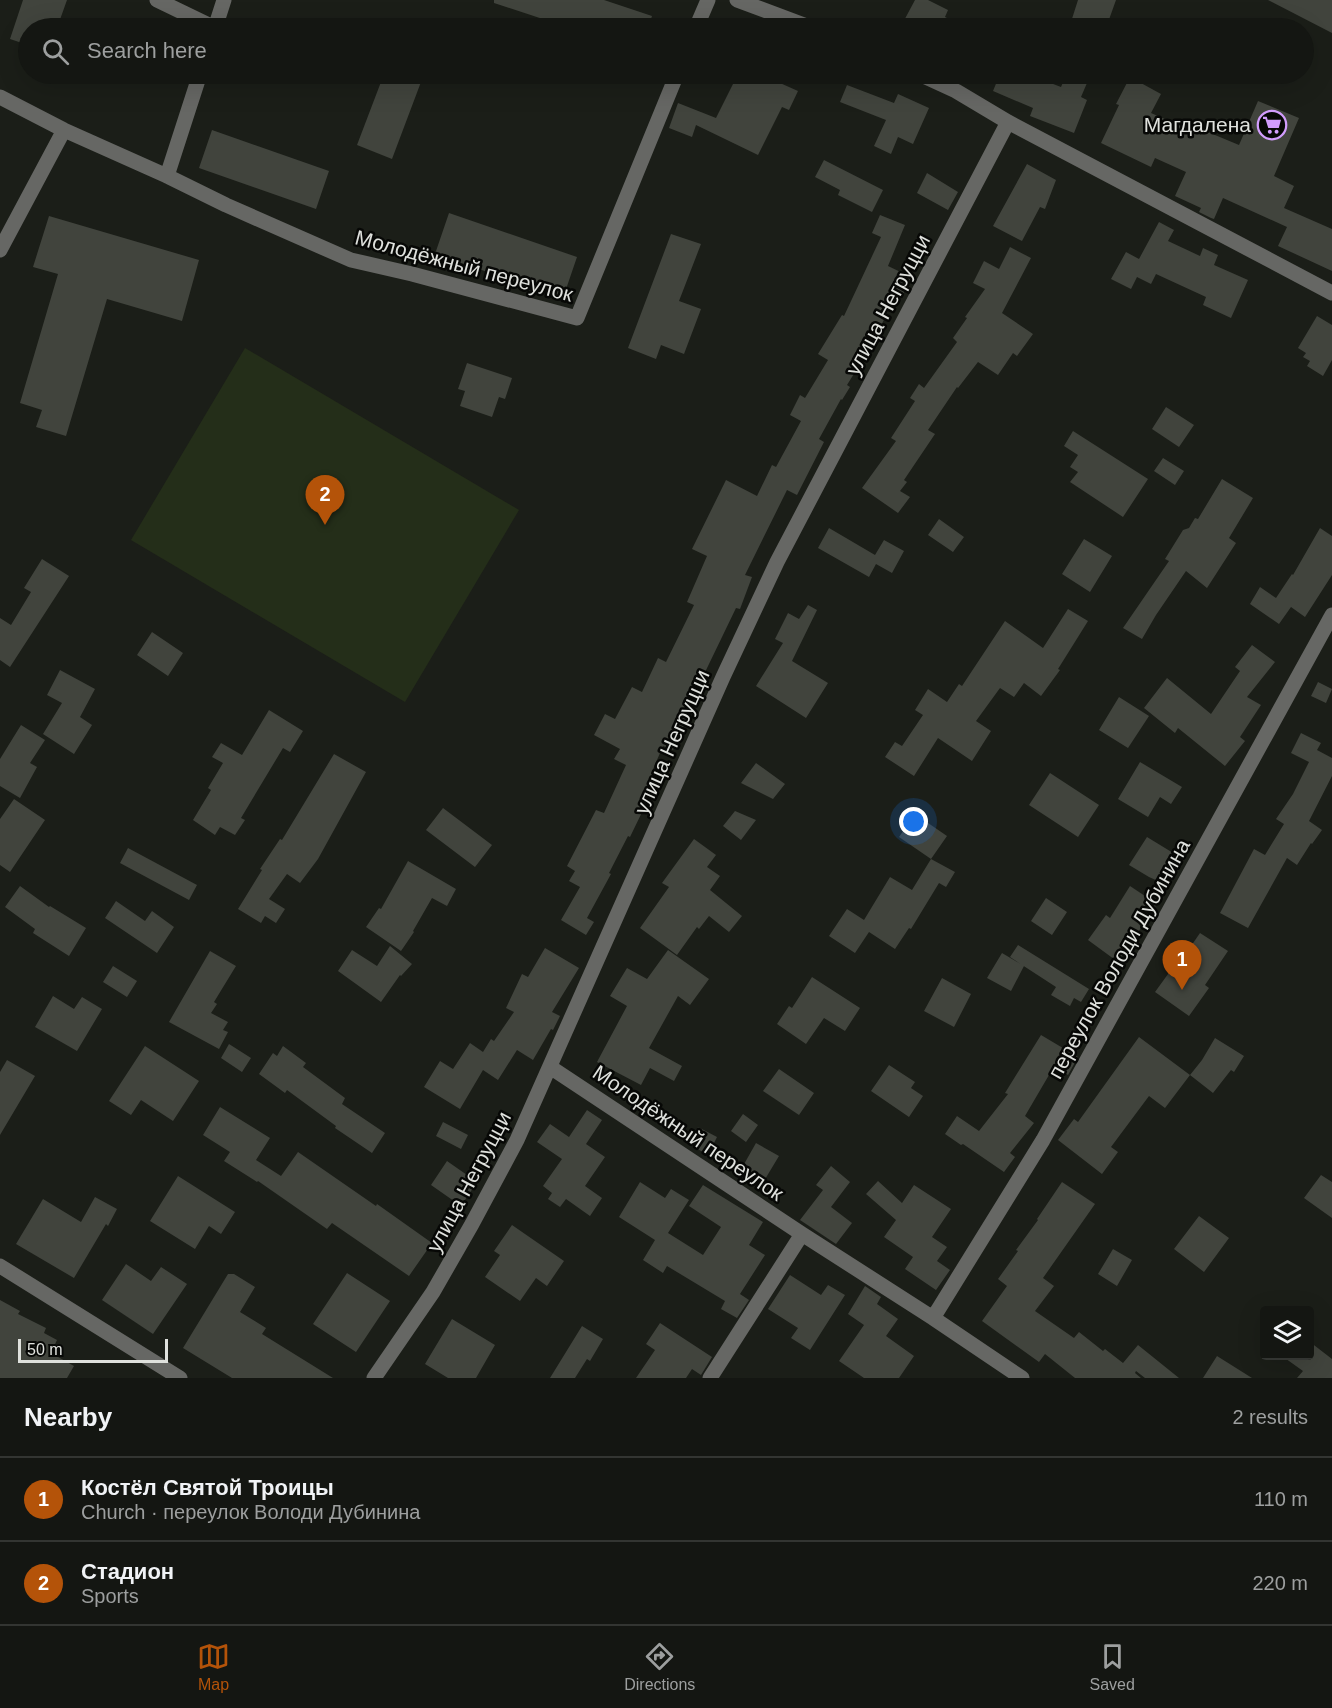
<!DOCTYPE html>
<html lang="en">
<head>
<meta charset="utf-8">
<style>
  body { margin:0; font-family:Helvetica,sans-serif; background:#212320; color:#f1f3f6 }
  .controls { position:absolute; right:18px; bottom:18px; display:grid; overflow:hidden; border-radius:6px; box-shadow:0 6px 24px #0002 }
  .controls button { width:54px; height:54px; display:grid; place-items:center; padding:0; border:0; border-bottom:2px solid #333532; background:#141612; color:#f1f3f6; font:30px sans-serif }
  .scale { position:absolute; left:18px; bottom:15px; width:150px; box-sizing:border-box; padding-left:6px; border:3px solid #dfe1dd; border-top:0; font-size:16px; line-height:21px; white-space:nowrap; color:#dfe1dd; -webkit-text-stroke:4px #070806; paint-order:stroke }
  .you { position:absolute; left:914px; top:822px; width:21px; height:21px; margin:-15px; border:4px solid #fff; border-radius:50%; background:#1a73e8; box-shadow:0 0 0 9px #1a73e833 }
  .badge { display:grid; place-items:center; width:39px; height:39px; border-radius:50%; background:#b45309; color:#fff; font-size:20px; font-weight:700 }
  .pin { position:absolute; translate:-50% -50px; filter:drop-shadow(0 2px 3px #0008) }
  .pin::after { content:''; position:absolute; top:32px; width:21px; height:18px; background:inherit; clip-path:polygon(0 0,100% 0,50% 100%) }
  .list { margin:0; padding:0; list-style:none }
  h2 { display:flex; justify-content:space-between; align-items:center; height:78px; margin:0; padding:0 24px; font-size:26px }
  h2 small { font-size:20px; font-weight:400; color:#9d9f9f }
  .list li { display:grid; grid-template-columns:39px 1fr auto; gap:18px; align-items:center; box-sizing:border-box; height:84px; padding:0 24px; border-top:2px solid #333532 }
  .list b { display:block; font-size:22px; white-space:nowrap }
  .list p { margin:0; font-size:20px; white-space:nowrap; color:#9d9f9f }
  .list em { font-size:20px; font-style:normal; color:#9d9f9f }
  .icon { flex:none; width:33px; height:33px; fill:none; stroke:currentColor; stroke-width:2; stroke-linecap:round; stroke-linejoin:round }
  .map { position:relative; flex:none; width:1332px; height:1378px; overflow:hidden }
  .search { position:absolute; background:#141612; box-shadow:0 6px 24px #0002; left:18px; right:18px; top:18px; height:66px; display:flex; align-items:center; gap:15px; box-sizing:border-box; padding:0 21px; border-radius:33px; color:#9d9f9f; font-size:22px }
  .sheet { height:246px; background:#141612 }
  nav { display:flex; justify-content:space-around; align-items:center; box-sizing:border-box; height:84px; border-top:2px solid #333532; background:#141612; font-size:16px; color:#9d9f9f }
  nav a { display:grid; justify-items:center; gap:3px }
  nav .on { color:#b45309 }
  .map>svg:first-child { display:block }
  .green { fill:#242e19 }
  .building { fill:#41443d }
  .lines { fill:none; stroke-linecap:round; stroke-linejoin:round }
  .minor { stroke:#666764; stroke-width:15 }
  .labels { text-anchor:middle; stroke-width:5; stroke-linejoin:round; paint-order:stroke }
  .poi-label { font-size:21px; fill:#dfe1dd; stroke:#070806; text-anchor:end }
  .street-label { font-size:21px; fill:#dfe1dd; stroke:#070806 }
</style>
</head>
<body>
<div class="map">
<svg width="1332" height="1378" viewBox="0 0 1332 1378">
  <rect width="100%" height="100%" fill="#1b1e18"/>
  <path class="green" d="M245 348 519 510 405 702 131 540Z"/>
  <path class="building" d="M23 0H67L57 28H28V45L10 39Z
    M494 0H604L652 16 648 28H570L494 3Z
    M915 0H928L948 10 945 17 967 28H900Z
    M1078 0H1116L1106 28H1081L1070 25Z
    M1268 0H1332V33Z
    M384 74H424L392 159 357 145Z
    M738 74H760L798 91 789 110 782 107 758 155 696 125 692 137 669 128 678 103 716 118Z
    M1000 74H1027L1061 87 1066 75 1087 83 1081 97 1087 100 1074 133 1030 116 1033 108 993 91Z
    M1130 77 1161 94 1151 113 1201 135 1203 130 1239 145 1258 101 1299 118 1274 176 1294 186 1284 208 1332 229V271L1278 246 1287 227 1223 198 1214 219 1211 218 1199 212 1201 208 1175 196 1186 172 1155 158 1151 167 1101 143 1119 105 1116 104Z
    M847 85 894 103 898 94 929 108 913 144 898 137 891 154 874 146 886 120 840 102Z
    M212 130 329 171 316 209 199 168Z
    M824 160 883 190 872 212 838 195 840 190 815 177Z
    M1027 164 1056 180 1045 209 1040 207 1022 241 993 226Z
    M927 173 958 192 948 210 917 193Z
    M449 213 577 257 563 298 435 254Z
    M880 215 905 225 888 266 911 277 901 299 895 296 873 343 847 385 850 387 842 400 841 399 819 439 824 442 797 495 787 490 745 575 752 577 740 609 736 608 695 693 698 694 673 750 663 746 651 774 661 778 649 805 646 804 630 837 628 836 609 873 611 874 587 918 594 922 586 935 561 920 580 887 569 881 575 871 567 866 596 810 604 813 626 765 614 759 620 749 594 735 605 714 615 719 632 687 642 692 658 658 666 662 694 605 687 602 707 556 692 549 726 480 757 496 772 465 776 467 801 421 790 415 800 395 805 398 828 360 818 354 842 315 844 316 881 237 872 233Z
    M49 216 199 260 182 321 107 299 66 436 36 427 42 410 20 403 58 274 33 267Z
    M1159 222 1174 230 1168 241 1200 256 1203 248 1218 255 1214 265 1248 280 1231 318 1203 305 1206 297 1156 274 1151 284 1137 277 1131 289 1111 279 1126 252 1139 259Z
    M671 234 701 244 679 301 701 309 684 354 661 345 656 359 628 348Z
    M1010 247 1031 258 1002 313 1033 334 1017 356 1013 353 998 375 978 362 958 388 957 387 928 430 935 434 904 480 907 482 900 491 910 497 898 513 862 488 896 441 891 438 915 401 910 398 919 384 924 388 957 342 953 338 967 318 965 317 985 289 973 283 984 261 999 269Z
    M1317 316 1332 325V360L1323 376 1307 366 1310 361 1303 357 1306 353 1298 348Z
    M467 363 512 378 505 399 499 397 492 417 460 406 465 391 458 389Z
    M1166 407 1194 425 1179 447 1152 429Z
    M1073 431 1148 479 1123 517 1070 482 1078 472 1070 467 1078 455 1064 446Z
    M1163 458 1184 471 1175 485 1154 471Z
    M1222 479 1253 498 1229 538 1236 543 1207 588 1186 571 1156 615 1142 639 1123 628 1169 561 1165 559 1183 530 1189 528 1195 518 1198 519Z
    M939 519 964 537 953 552 928 535Z
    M829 528 875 555 884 540 904 551 892 573 876 564 869 577 818 548Z
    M1320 528 1332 536V575L1305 617 1291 607 1279 624 1250 604 1260 587 1276 598 1292 574 1293 575Z
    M1084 539 1112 556 1090 592 1062 574Z
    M42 559 69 576 10 667 0 660V618L11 625 31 592 24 588Z
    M808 605 817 610 792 661 828 683 806 718 756 686 783 643 775 639 788 613 799 619Z
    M1068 609 1088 621 1058 669 1060 670 1041 696 1024 683 1014 697 1000 688 976 721 991 731 972 761 938 738 914 776 885 757 895 742 902 746 923 715 915 710 928 689 947 702 959 684 962 686 1005 621 1043 648Z
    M152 632 183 653 168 676 137 655Z
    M1252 645 1275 662 1247 697 1261 705 1240 737 1245 741 1225 766 1178 728 1175 733 1144 708 1167 678 1211 714 1240 671 1235 667Z
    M60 670 95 689 80 717 92 725 74 754 43 734 62 703 47 695Z
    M1318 682 1332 689 1326 703 1311 696Z
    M1119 697 1149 716 1128 748 1099 730Z
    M269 710 303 731 290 752 283 748 241 818 245 820 235 835 220 827 215 835 193 820 211 790 208 788 223 763 212 757 221 743 242 755Z
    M21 725 45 740 30 763 37 767 20 798 0 786V759Z
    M1301 733 1321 743 1317 750 1332 758V776L1309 821 1322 830 1312 844 1311 843 1297 865 1287 858 1248 928 1220 913 1254 849 1265 855 1284 824 1276 819 1293 794 1309 762 1291 753Z
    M334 754 366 772 318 859 300 883 287 874 269 899 285 909 276 923 265 916 261 923 238 909 262 870 260 869 280 839 282 840Z
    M1140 762 1182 787 1171 804 1160 797 1148 817 1118 799Z
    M756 763 785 784 773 799 741 783Z
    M1050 773 1099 805 1078 837 1029 805Z
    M14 799 45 820 10 872 0 865V819Z
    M443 808 492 845 475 867 426 830Z
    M735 811 756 820 741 840 723 826Z
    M915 814 947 836 931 859 899 837Z
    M1147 837 1183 859 1167 885 1149 877 1129 865Z
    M694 839 716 855 707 867 720 876 710 890 742 916 729 932 709 916 699 929 697 927 677 955 640 928 669 887 662 883Z
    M128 848 197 885 189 900 120 863Z
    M931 859 955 872 946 887 939 883 911 929 909 928 895 949 869 932 855 953 829 936 847 909 864 920 890 877 912 890Z
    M408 861 456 889 447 906 432 898 413 931 414 932 401 951 366 927 379 908 381 909Z
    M20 886 49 907 50 906 86 928 69 956 33 933 35 929 5 907Z
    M1130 886 1157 904 1118 962 1088 940 1106 915 1110 918Z
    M1046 898 1067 912 1052 935 1031 921Z
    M116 901 145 921 152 911 174 927 157 953 105 918Z
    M1200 933 1228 951 1205 985 1209 988 1189 1016 1155 992 1176 963 1178 965Z
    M1018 945 1089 989 1081 1002 1074 998 1070 1006 1051 995 1056 987 1010 957Z
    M390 946 412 964 401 976 400 975 381 1002 338 971 352 950 377 966Z
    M545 948 579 968 552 1012 560 1016 553 1030 551 1029 533 1060 517 1050 498 1080 483 1070 460 1109 424 1087 440 1061 453 1069 470 1043 483 1052 491 1039 494 1041 514 1012 506 1008 522 974 528 977Z
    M668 950 709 979 690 1005 678 996 649 1048 682 1066 674 1081 650 1068 641 1085 597 1062 627 1006 610 996 627 968 647 979Z
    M210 951 236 966 214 1002 217 1004 211 1013 228 1022 223 1030 228 1032 219 1049 169 1022Z
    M1002 953 1024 966 1011 991 987 978Z
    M113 966 137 981 127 997 103 982Z
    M812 977 860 1008 845 1031 824 1018 806 1044 777 1024 789 1006 792 1008Z
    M942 978 971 994 954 1027 924 1011Z
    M53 996 74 1009 82 997 102 1009 77 1051 35 1027Z
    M1041 1035 1078 1057 1068 1075 1055 1067 1049 1075 1025 1116 1034 1123 1010 1153 1015 1157 1004 1172 963 1144 961 1145 945 1134 957 1116 979 1131 1008 1094 1005 1093Z
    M1139 1037 1190 1075 1165 1108 1149 1096 1111 1147 1118 1152 1102 1174 1058 1140 1074 1119 1078 1122Z
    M1215 1038 1244 1056 1234 1072 1231 1070 1213 1093 1190 1075 1202 1060Z
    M229 1044 251 1058 242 1072 221 1058Z
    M145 1046 199 1081 173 1121 141 1100 131 1115 109 1101Z
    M283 1046 306 1063 303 1067 345 1098 342 1104 385 1133 372 1153 335 1128 336 1126 287 1090 285 1093 259 1074 273 1053 277 1056Z
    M7 1060 35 1076 0 1135V1072Z
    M889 1065 915 1082 911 1088 923 1096 909 1117 871 1091Z
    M779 1069 814 1093 799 1115 763 1091Z
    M220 1107 270 1138 256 1160 281 1176 298 1152 376 1206 377 1204 432 1243 409 1276 332 1223 327 1229 258 1181 257 1182 224 1161 230 1152 203 1135Z
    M587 1110 602 1120 586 1144 605 1157 585 1186 602 1198 590 1216 566 1199 560 1207 548 1199 552 1193 543 1186 562 1159 537 1142 550 1124 569 1137Z
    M743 1114 758 1125 746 1142 731 1131Z
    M443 1122 468 1135 461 1149 436 1136Z
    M698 1127 717 1137 708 1155 689 1144Z
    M756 1143 779 1156 761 1186 739 1173Z
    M447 1161 477 1182 461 1206 431 1185Z
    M831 1166 850 1182 831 1207 852 1223 836 1244 800 1220 823 1190 816 1185Z
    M1321 1175 1332 1182V1218L1304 1198Z
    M178 1176 235 1212 221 1234 209 1226 195 1249 150 1221Z
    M878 1181 902 1203 914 1185 951 1209 932 1237 947 1247 937 1261 950 1270 936 1290 905 1269 913 1257 884 1237 896 1220 866 1194Z
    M640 1182 665 1198 671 1189 689 1200 668 1233 703 1255 721 1227 689 1206 703 1185 763 1222 749 1245 765 1255 740 1294 749 1300 737 1318 721 1309 725 1301 667 1266 663 1273 643 1260 655 1240 619 1217Z
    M1062 1182 1095 1204 1043 1278 1054 1286 1035 1311 1074 1338 1079 1332 1103 1351 1105 1349 1123 1363 1138 1345 1179 1378H1145L1136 1371 1135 1373 1141 1378H1075L1045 1354 1039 1362 982 1321 1007 1286 998 1279 1018 1251 1016 1250 1038 1220 1037 1219Z
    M95 1197 117 1209 108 1226 106 1224 74 1278 16 1244 43 1199 81 1222Z
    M1199 1216 1229 1238 1204 1272 1174 1249Z
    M512 1225 564 1261 547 1286 536 1278 520 1301 485 1277 500 1255 494 1251Z
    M1113 1249 1132 1260 1117 1286 1098 1274Z
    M126 1264 151 1281 161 1267 187 1284 153 1334 102 1300Z
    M347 1273 390 1301 356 1352 313 1324Z
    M228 1274H234L255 1287 240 1312 266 1328 262 1334 333 1378H232L183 1348Z
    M790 1275 821 1295 828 1285 845 1295 810 1350 791 1338 798 1328 768 1309Z
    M865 1286 881 1297 877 1304 898 1319 886 1336 914 1356 899 1378H864L839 1361 864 1325 848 1314Z
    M0 1300 20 1311 18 1314 46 1328 44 1333 57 1340 51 1353 74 1366 67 1378H0Z
    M452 1319 495 1345 476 1378H448L425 1364Z
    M660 1323 712 1357 701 1375 692 1369 686 1378H636L655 1350 646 1344Z
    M582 1326 603 1339 590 1361 587 1359 575 1378H550Z
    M1310 1342 1332 1359V1378H1297L1303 1371 1282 1356H1310Z
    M1217 1356 1252 1378H1203Z"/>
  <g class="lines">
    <path class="minor" d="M157 0 215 28
      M737 0 812 28
      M215 28 224 0
      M696 28 708 0
      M919 74 956 91 1008 122 1332 293
      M0 97 64 130 167 176 226 205 351 260 412 274 577 318 677 74
      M167 176 200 74
      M0 250 64 130
      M550 1067 802 1234 933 1318 1022 1378
      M0 1266 180 1378
      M933 1318 1043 1140 1332 615
      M374 1378 433 1292 472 1224 517 1140 723 677 777 562 1008 122
      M710 1378 802 1234"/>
  </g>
  <defs>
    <g id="supermarket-ring" transform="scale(1.5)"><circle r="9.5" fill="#070806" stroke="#d29dfd" stroke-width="1.5"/><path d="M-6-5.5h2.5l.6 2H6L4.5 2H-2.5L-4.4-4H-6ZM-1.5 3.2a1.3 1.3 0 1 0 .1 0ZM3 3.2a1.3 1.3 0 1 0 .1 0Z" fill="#d29dfd"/></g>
  </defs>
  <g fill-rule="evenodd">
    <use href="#supermarket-ring" x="1272" y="125"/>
  </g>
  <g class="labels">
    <g class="poi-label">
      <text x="1251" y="132">Магдалена</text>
    </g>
    <g class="street-label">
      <text transform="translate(464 266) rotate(15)" y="7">Молодёжный переулок</text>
      <text transform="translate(888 305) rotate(-62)" y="7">улица Негруцци</text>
      <text transform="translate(672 742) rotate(-66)" y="7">улица Негруцци</text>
      <text transform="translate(1119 959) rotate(-61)" y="7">переулок Володи Дубинина</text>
      <text transform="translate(688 1133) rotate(34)" y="7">Молодёжный переулок</text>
      <text transform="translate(469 1182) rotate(-62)" y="7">улица Негруцци</text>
    </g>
  </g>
</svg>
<div class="controls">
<button><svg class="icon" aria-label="layers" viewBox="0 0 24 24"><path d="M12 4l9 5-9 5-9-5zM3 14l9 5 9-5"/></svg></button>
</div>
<div class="scale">50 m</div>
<div class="you"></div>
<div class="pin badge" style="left:1182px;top:990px">1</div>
<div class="pin badge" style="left:325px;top:525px">2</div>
<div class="search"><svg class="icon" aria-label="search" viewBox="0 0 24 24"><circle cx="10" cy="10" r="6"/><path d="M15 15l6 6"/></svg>Search here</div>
</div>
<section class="sheet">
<h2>Nearby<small>2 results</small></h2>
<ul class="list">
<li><span class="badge">1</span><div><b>Костёл Святой Троицы</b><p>Church · переулок Володи Дубинина</p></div><em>110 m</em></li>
<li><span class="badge">2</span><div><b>Стадион</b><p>Sports</p></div><em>220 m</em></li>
</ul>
</section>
<nav>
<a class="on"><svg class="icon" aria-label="map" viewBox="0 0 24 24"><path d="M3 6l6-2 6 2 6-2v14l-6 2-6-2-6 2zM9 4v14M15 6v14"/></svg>Map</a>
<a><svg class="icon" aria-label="directions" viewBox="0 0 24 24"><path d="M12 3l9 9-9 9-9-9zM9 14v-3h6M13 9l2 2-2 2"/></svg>Directions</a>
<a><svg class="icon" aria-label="saved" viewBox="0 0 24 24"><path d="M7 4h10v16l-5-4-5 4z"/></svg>Saved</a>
</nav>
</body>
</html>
